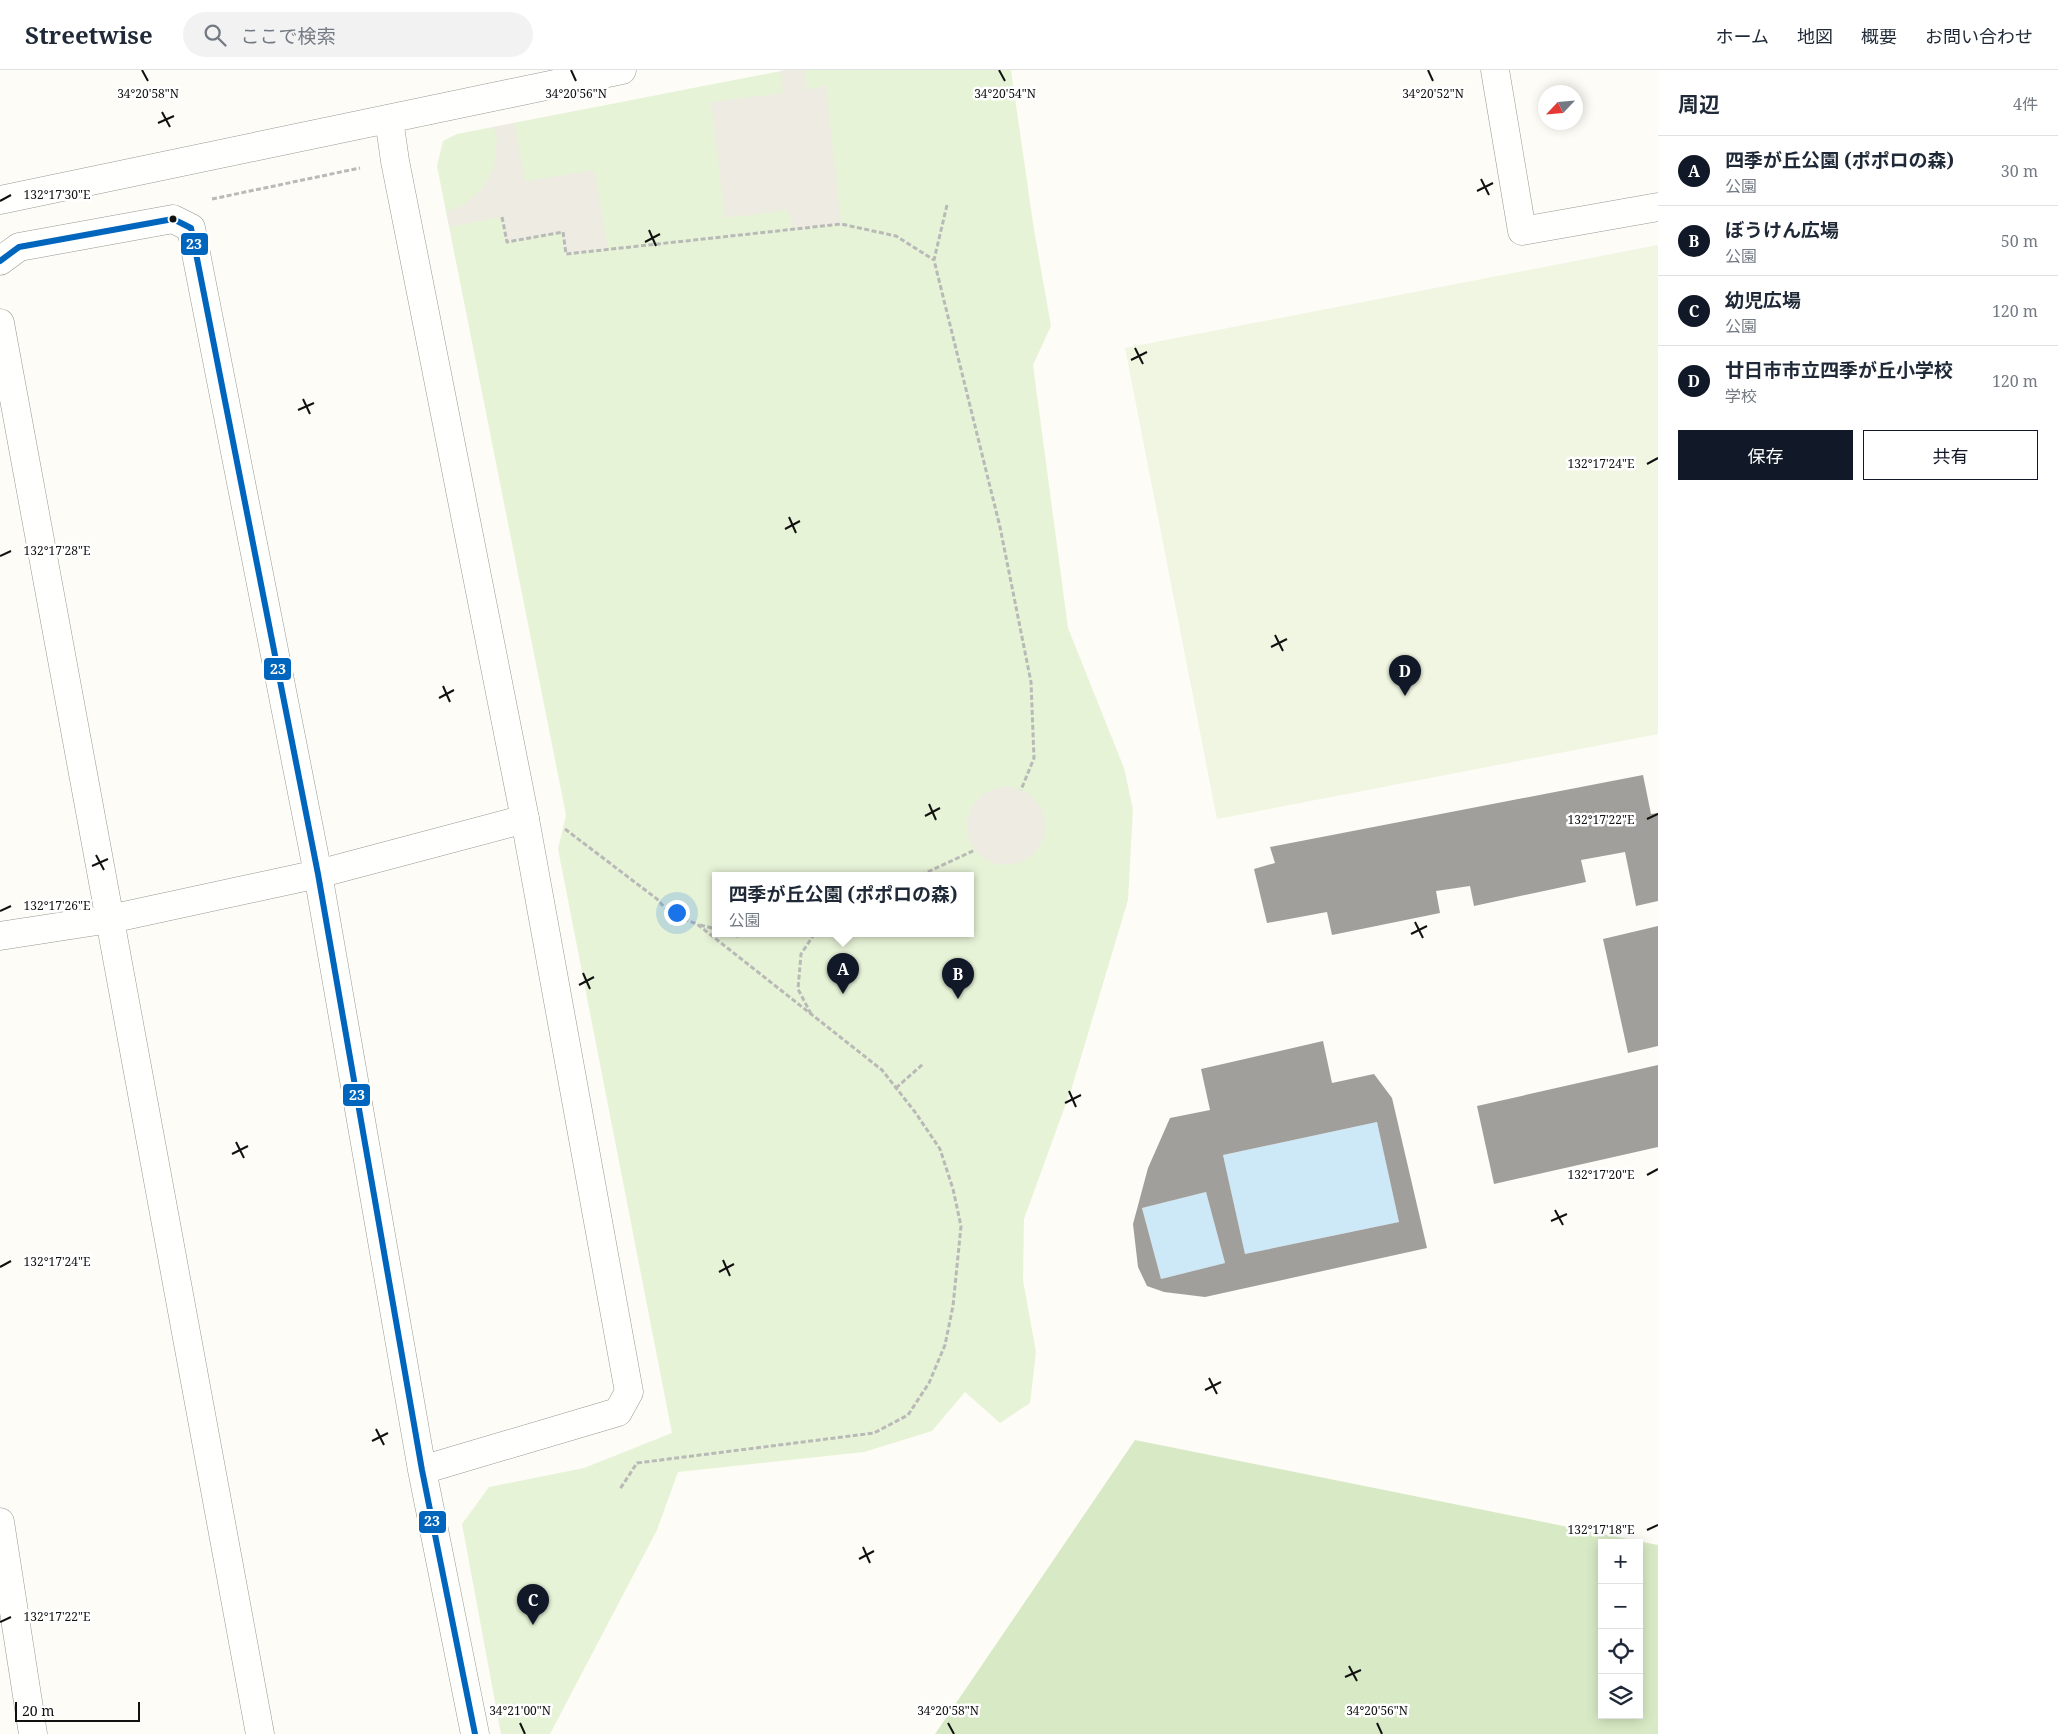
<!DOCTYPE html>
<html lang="ja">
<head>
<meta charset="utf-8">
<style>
  body { margin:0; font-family:"Noto Serif","Noto Sans JP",serif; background:#f2f2f3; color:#1f2937 }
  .controls { position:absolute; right:15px; bottom:15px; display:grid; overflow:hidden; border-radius:0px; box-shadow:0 2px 12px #0003 }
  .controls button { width:45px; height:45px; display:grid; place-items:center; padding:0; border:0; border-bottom:1px solid #e0e1e3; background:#fff; color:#1f2937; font:25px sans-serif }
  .compass { position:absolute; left:1538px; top:15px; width:45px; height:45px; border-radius:50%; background:#fff; box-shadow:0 2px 12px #0003; rotate:244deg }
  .scale { position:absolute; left:15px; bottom:12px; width:125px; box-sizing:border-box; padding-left:5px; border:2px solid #111; border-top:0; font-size:14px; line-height:18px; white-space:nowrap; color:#111; -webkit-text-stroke:4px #fff; paint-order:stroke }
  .you { position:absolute; left:676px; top:842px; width:18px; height:18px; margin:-12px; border:4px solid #fff; border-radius:50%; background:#1a73e8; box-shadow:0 0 0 8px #1a73e833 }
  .badge { display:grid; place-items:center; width:32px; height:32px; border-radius:50%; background:#111827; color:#fff; font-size:16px; font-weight:700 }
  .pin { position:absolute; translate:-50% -41px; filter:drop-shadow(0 1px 2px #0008) }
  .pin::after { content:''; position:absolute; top:26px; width:18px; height:15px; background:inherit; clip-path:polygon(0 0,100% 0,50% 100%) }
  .popup { position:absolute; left:712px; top:802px; width:262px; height:65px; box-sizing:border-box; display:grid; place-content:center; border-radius:0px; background:#fff; filter:drop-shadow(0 1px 4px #0005); font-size:16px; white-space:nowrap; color:#747a83 }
  .popup b { font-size:19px; color:#1f2937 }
  .popup::after { content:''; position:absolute; left:50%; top:100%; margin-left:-10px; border:10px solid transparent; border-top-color:#fff }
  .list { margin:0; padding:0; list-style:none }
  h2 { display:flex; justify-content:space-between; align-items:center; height:65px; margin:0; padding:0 20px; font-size:21px }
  h2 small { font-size:16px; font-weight:400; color:#747a83 }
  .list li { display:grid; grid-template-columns:32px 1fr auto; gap:15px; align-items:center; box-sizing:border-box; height:70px; padding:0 20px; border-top:1px solid #e0e1e3 }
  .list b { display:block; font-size:19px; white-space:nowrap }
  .list p { margin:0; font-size:16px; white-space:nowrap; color:#747a83 }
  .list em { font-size:16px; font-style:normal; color:#747a83 }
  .actions { display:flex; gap:10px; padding:15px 20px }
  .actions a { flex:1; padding:11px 0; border:1px solid #111827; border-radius:0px; text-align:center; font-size:18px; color:#111827 }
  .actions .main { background:#111827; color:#fff }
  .icon { flex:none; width:28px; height:28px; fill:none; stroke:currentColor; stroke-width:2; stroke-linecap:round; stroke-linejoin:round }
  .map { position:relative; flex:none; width:1658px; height:1664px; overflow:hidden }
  header { display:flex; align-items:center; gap:30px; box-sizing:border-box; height:70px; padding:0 25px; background:#fff; border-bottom:1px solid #e0e1e3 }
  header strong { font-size:24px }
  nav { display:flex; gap:28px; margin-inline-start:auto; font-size:18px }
  .search { width:350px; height:45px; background:#f2f2f3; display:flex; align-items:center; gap:12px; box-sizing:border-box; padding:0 18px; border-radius:28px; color:#747a83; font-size:19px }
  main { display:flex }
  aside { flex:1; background:#fff }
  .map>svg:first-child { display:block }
  .green { fill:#e7f3d7; fill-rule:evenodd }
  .forest { fill:#d8eac5; fill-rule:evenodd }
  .pitch { fill:#f0f6e1 }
  .plaza { fill:#edebe2 }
  .water { fill:#cde8f7 }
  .building { fill:#a19f9c; fill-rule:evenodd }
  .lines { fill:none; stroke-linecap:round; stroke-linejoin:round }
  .minor-casing { stroke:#979795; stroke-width:29 }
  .tertiary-casing { stroke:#979795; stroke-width:29 }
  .path { stroke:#b9b9b8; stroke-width:3; stroke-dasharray:5 2.5; stroke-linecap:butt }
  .minor { stroke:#fffffe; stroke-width:28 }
  .tertiary { stroke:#fffffe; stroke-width:28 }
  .bus-1-casing { stroke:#fff; stroke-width:10 }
  .bus-1 { stroke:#0065bd; stroke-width:6 }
  .ticks { fill:none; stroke:#111; stroke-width:2 }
  .bus-dot { fill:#111; stroke:#fff; stroke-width:2 }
  .ticks-label { font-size:12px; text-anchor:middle; fill:#111; stroke:#fff; stroke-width:5; stroke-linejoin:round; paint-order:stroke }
  .line-badge { stroke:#fff; stroke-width:2 }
  .badge-label { font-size:14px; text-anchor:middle; font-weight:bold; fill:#fff }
</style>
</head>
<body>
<header>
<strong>Streetwise</strong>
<div class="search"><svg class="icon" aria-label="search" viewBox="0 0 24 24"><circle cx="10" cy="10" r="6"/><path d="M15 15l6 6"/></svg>ここで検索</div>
<nav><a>ホーム</a><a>地図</a><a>概要</a><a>お問い合わせ</a></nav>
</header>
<main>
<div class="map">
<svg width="1658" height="1664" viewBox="0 0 1658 1664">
  <rect width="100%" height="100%" fill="#fdfcf7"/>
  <path class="green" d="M786 0H1011L1034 160 1051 256 1033 295 1068 558 1124 698 1133 739 1128 830 1072 1017 1024 1149 1023 1210 1036 1282 1030 1333 1000 1353 965 1322 932 1361 864 1382 678 1402 657 1460 550 1664H501L462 1454 489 1417 584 1398 672 1363 558 779 566 745 437 96 443 71 457 64ZM716 805H970V863H716Z"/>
  <path class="forest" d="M1135 1370 1658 1475V1664H935ZM1602 1473H1639V1645H1602Z"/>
  <path class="pitch" d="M1658 175V664L1217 749 1125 278Z"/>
  <path class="plaza" d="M786 0H803L808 20 826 15 841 154 793 159 789 140 725 148 711 32 783 23 780 1Z
    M514 53 525 111 594 100 608 179 566 184 562 162 507 172 502 147 449 157 447 141 462 136 482 119 494 97 497 72 494 57Z
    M967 756a39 39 0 1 1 78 0a39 39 0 1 1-78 0Z"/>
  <path class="water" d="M1377 1052 1399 1152 1245 1184 1223 1085Z
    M1206 1122 1225 1193 1161 1209 1142 1138Z"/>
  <path class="building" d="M1643 705 1651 744 1658 743V831L1636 836 1625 782 1581 790 1586 812 1474 836 1470 816 1436 821 1440 843 1332 865 1327 842 1267 853 1254 799 1275 793 1270 777Z
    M1658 856V976L1628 983 1603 869Z
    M1323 971 1332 1013 1374 1004 1392 1028 1427 1178 1205 1227 1164 1222 1147 1216 1138 1197 1133 1154 1148 1098 1170 1048 1210 1040 1201 999ZM1377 1052 1399 1152 1245 1184 1223 1085ZM1206 1122 1225 1193 1161 1209 1142 1138Z
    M1658 995V1077L1494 1114 1477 1036Z"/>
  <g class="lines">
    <g class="minor-casing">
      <path id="minor" d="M1495 0 1522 161 1658 137
        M0 191 19 177 173 149 191 158 318 804 422 1400 475 1664
        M0 253 260 1664
        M0 866 110 849 318 804 525 749 629 1322 618 1342 422 1400
        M0 1452 33 1664"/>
    </g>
    <g class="tertiary-casing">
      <path id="tertiary" d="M389 49 395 91 525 749
        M0 130 622 0"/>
    </g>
    <path class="path" d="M212 129 360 98
      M947 135 934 190 1000 457 1031 612 1034 688 1021 720
      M502 147 507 172 563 162 566 184 841 154 896 166 934 190
      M565 759 657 829 670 844 697 854 882 1000 915 1042 940 1079 953 1119 961 1156 953 1236 945 1275 929 1313 908 1345 874 1363 637 1393 620 1419
      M921 805 975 780
      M700 855 716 859
      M727 863 737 866 756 863
      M811 944 798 919 801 884 815 863
      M896 1018 923 994"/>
    <use href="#minor" class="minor"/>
    <use href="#tertiary" class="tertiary"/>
    <g class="bus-1-casing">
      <path id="bus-1" d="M0 191 19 177 173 149 191 158 318 804 422 1400 475 1664"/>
    </g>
    <use href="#bus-1" class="bus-1"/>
  </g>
  <path class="ticks" d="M142 0 148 11M571 0 576 11M999 0 1005 11M1428 0 1433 11M162 42 170 57M158 53 174 46M1481 109 1489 125M1477 121 1493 113M0 131 11 125M649 160 656 176M645 172 660 164M1135 278 1143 294M1131 290 1147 282M303 329 310 344M298 340 314 333M1647 394 1658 388M789 447 796 463M785 459 800 451M0 486 11 481M1275 565 1283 581M1271 577 1287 569M443 616 450 632M439 628 454 620M929 734 936 750M925 746 940 738M1647 749 1658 744M96 785 104 800M92 796 108 789M0 841 11 836M1415 852 1423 868M1411 864 1427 856M583 903 590 919M579 915 594 907M1069 1021 1076 1037M1065 1033 1081 1025M236 1072 244 1088M232 1084 248 1076M1647 1105 1658 1099M1555 1140 1563 1155M1551 1151 1567 1144M723 1190 730 1206M0 1197 11 1191M719 1202 734 1194M1209 1308 1217 1324M1205 1320 1221 1312M376 1359 384 1375M372 1371 388 1363M1647 1460 1658 1455M863 1477 870 1493M859 1489 874 1481M0 1552 11 1547M1349 1596 1357 1611M1345 1607 1361 1600M520 1653 525 1664M948 1653 954 1664M1377 1653 1382 1664"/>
  <circle class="bus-dot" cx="173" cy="149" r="4.5"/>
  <g class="ticks-label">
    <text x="1433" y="28">34°20'52"N</text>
    <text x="148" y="28">34°20'58"N</text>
    <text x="576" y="28">34°20'56"N</text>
    <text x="1005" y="28">34°20'54"N</text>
    <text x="57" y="129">132°17'30"E</text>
    <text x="1601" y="398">132°17'24"E</text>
    <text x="57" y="485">132°17'28"E</text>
    <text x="1601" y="754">132°17'22"E</text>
    <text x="57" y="840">132°17'26"E</text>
    <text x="1601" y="1109">132°17'20"E</text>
    <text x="57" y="1196">132°17'24"E</text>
    <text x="1601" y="1464">132°17'18"E</text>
    <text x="57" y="1551">132°17'22"E</text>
    <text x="520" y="1645">34°21'00"N</text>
    <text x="948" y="1645">34°20'58"N</text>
    <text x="1377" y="1645">34°20'56"N</text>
  </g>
  <g class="line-badge">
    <rect x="180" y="162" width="29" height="24" rx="5" fill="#0065bd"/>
    <rect x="263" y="587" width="29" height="24" rx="5" fill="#0065bd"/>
    <rect x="342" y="1013" width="29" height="24" rx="5" fill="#0065bd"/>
    <rect x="418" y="1440" width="29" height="24" rx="5" fill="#0065bd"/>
  </g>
  <g class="badge-label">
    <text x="194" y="179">23</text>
    <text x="278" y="604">23</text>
    <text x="357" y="1030">23</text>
    <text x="432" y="1456">23</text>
  </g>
</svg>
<div class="controls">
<button>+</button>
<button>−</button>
<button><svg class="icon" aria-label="locate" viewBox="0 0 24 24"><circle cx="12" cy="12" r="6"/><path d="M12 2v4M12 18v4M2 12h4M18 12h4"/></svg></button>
<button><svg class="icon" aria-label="layers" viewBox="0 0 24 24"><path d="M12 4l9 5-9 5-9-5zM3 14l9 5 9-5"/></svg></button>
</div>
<svg class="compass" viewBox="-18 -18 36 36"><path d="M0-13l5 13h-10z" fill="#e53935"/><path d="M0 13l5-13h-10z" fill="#747a83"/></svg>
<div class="scale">20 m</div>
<div class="you"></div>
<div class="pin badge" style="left:843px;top:924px">A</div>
<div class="popup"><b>四季が丘公園 (ポポロの森)</b>公園</div>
<div class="pin badge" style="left:958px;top:929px">B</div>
<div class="pin badge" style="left:533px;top:1555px">C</div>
<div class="pin badge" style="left:1405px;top:626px">D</div>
</div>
<aside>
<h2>周辺<small>4件</small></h2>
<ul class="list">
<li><span class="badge">A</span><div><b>四季が丘公園 (ポポロの森)</b><p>公園</p></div><em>30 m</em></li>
<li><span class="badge">B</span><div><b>ぼうけん広場</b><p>公園</p></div><em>50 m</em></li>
<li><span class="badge">C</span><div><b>幼児広場</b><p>公園</p></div><em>120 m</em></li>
<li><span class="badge">D</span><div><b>廿日市市立四季が丘小学校</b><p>学校</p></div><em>120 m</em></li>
</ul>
<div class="actions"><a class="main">保存</a><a>共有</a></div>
</aside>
</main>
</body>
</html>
